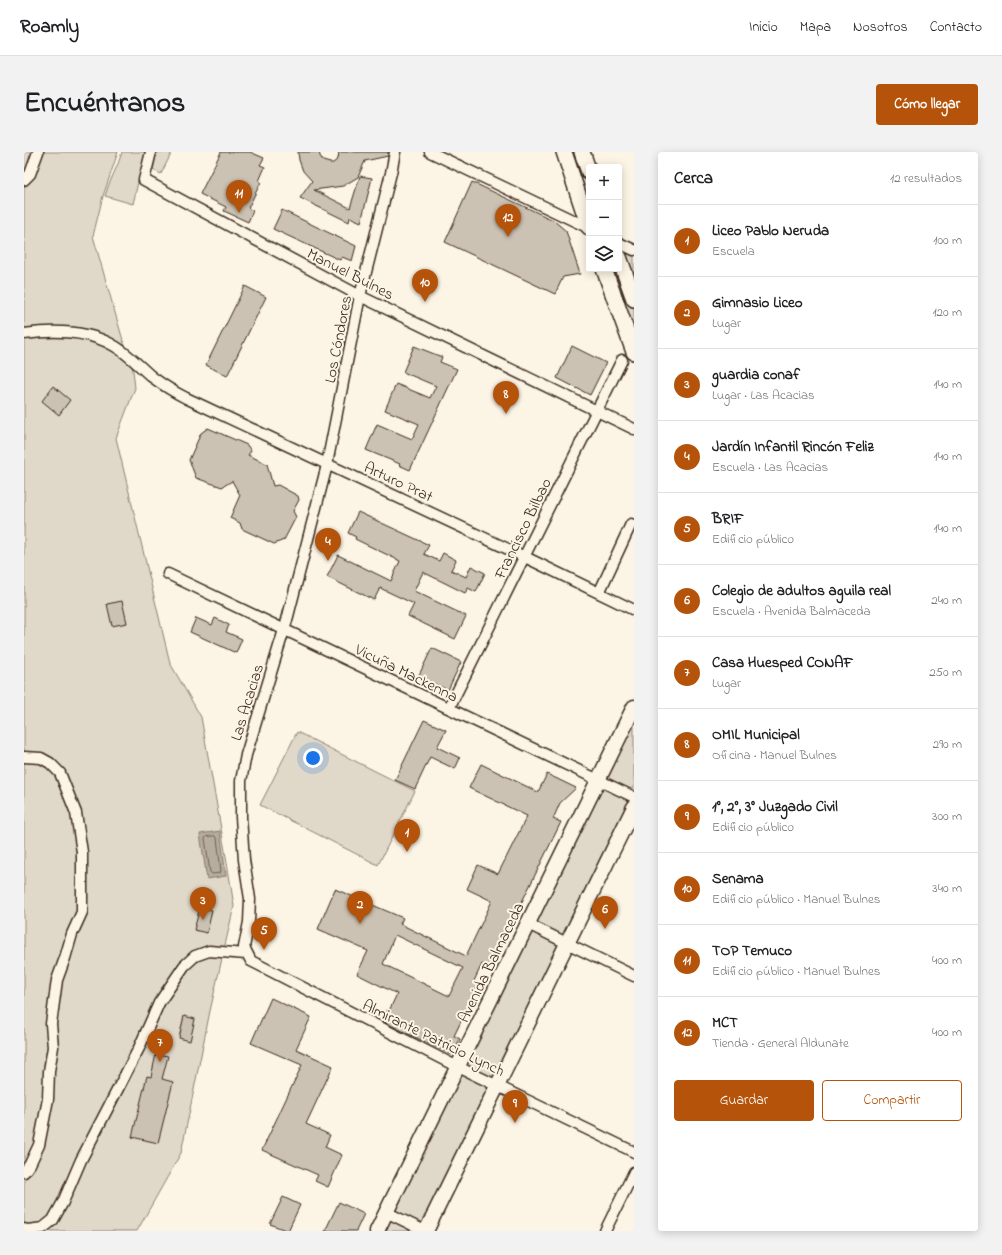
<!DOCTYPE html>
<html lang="es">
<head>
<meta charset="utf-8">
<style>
  body { margin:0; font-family:"Indie Flower",sans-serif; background:#f2f2f2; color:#202124 }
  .controls { position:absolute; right:12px; top:12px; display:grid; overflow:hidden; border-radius:4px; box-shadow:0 2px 10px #0003 }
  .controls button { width:36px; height:36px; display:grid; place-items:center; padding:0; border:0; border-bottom:1px solid #e0e0e0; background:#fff; color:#202124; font:20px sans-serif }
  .you { position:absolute; left:289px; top:606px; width:14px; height:14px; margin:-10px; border:3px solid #fff; border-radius:50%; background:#1a73e8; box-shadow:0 0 0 6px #1a73e833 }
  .badge { display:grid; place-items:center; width:26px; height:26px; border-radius:50%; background:#b45309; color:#fff; font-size:13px; font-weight:700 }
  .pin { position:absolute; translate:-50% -33px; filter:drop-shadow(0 1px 2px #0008) }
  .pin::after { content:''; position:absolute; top:21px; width:14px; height:12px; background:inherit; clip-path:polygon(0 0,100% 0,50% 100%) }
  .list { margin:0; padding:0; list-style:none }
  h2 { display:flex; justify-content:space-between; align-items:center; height:52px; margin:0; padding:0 16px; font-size:17px }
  h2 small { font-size:13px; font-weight:400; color:#757577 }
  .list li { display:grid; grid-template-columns:26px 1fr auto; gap:12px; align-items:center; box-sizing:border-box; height:72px; padding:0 16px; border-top:1px solid #e0e0e0 }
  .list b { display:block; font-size:15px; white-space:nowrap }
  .list p { margin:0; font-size:13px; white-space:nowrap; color:#757577 }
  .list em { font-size:13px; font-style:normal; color:#757577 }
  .actions { display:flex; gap:8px; padding:12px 16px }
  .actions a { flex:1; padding:9px 0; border:1px solid #b45309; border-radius:4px; text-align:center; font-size:14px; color:#b45309 }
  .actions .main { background:#b45309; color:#fff }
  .icon { flex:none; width:22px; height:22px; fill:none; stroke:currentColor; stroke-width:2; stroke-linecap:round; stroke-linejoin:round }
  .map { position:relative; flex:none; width:610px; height:1079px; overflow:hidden; border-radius:4px }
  header { display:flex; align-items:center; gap:24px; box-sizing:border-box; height:56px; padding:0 20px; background:#fff; border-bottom:1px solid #e0e0e0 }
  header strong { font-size:19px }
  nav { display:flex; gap:22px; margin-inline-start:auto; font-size:14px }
  .intro { display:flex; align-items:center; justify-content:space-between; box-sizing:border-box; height:96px; padding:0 24px }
  h1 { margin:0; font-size:28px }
  .button { padding:10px 18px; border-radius:4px; background:#b45309; color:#fff; font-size:14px; font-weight:700 }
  main { display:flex; gap:24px; padding:0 24px }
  aside { flex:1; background:#fff; border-radius:4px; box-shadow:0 2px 10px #0003 }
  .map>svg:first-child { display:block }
  .green { fill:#e0d8c8; stroke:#8e8173 }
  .water { fill:#b7ad9e; stroke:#85796b }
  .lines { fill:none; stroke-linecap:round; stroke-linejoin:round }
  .shore { stroke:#6d5e51; stroke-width:1 }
  .building { fill:#ccc2b3; stroke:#3b2a1e; fill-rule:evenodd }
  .minor-casing { stroke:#3b2a1e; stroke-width:13 }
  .secondary-casing { stroke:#3b2a1e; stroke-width:17 }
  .primary-casing { stroke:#3b2a1e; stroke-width:18 }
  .minor { stroke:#fcf5e5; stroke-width:10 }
  .secondary { stroke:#fcf5e5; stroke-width:14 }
  .primary { stroke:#fcf5e5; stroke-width:15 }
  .labels { text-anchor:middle; stroke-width:4; stroke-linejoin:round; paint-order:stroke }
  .street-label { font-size:16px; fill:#3b2a1e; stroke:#fcf5e5 }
</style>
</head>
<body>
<header>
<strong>Roamly</strong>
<nav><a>Inicio</a><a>Mapa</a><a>Nosotros</a><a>Contacto</a></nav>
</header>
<div class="intro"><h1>Encuéntranos</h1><a class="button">Cómo llegar</a></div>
<main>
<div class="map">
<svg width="610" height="1079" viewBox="0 0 610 1079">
  <rect width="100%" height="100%" fill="#fcf5e5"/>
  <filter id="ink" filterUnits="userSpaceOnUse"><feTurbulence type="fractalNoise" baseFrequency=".025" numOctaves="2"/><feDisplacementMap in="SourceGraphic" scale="8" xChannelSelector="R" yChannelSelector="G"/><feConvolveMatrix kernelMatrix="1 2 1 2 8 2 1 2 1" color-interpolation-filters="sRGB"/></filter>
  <g filter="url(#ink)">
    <path class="green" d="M0 0H94L79 44 69 84 98 185 109 218 111 236 92 286 146 511 177 565 203 710 210 754 186 859 157 1001 113 1079H0Z
      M98 0H121L109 52 81 44C85 29 94 15 98 0Z
      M133 0H148L137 22 129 18Z
      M543 0H555L565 30V66Z
      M595 96 610 103V138Z
      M595 113 610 156V192L583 117H595Z
      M610 562V642L578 627Z
      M273 580 391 639 354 713 236 653Z
      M576 634 609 649 542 786 509 770Z
      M506 779 536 794 471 926 441 912Z
      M436 922 466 936 401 1073 370 1058Z
      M364 1067 391 1079H358Z"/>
    <path class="water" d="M196 679 202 724 183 727 176 682Z"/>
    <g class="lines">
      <path class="shore" d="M191 684 193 686 197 719 196 721 188 722 186 720 181 687 182 685Z"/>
    </g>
    <path class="building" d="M197 0H226L240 6 236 13 241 15 235 29 237 30 224 56 229 59 224 70 200 59 202 55 176 42Z
      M274 0H295L296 4 299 9 306 11H309L314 7 315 0H364V4L341 9 334 25 319 34 290 38 326 56 336 24 348 26 337 70 326 65 325 70 276 46 288 29 279 19 275 8Z
      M448 30 529 68 542 79 556 122 539 125 531 142 421 90Z
      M258 58 332 94 328 109 318 105 316 108 249 77Z
      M221 134 242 145 203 224 182 213Z
      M390 194 418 205 416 210 433 217 386 318 375 313 376 312 342 298 353 272 388 287 395 272 361 258 372 232 406 246 412 234 379 220Z
      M548 194 582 211 566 243 533 226Z
      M29 234 46 248 35 263 18 249Z
      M184 276 223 293 227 299 224 303 243 312 249 334 254 333 274 344 275 348 269 359 272 365 260 388 250 392 218 377 216 371 206 366 216 343 208 329 198 335 172 326 165 308 177 281Z
      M334 360 405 393 400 402 415 409 419 401 432 408 427 418 442 425 447 414 461 421 452 440 444 436 441 441 399 420 390 439 442 464 431 487 384 464 390 452 356 436 350 448 303 425 314 403 367 429 376 409 331 387 332 385 324 381Z
      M98 449 103 471 88 474 83 452Z
      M172 466 188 473 191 466 205 473 202 480 218 487 212 501 166 480Z
      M408 496 437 510 424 538 394 525Z
      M400 568 422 578 413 595 436 606 431 617 406 605 391 637 371 628Z
      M457 612 514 640 523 622 552 636 536 651 529 667 537 670 466 815 458 812 450 829 455 832 430 884 436 887 428 903 358 869 363 858 365 859 373 842 333 822 344 799 294 777 311 737 379 766 376 772 442 804 468 749 443 737 454 713 474 722 503 664 445 636ZM371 783 439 816 425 844 359 812Z
      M176 755 188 758 183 781 170 778Z
      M247 846 287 865 272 897 309 914 282 972 306 983 301 995 318 1003 304 1035 291 1029 294 1023 238 998 278 913 227 891Z
      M160 864 171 867 166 889 155 886Z
      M132 902 144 904 138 927 149 930 134 991 108 985 123 924 127 925Z
      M259 1045 276 1053 264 1079 246 1072Z
      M315 1050 340 1062 332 1079H301Z"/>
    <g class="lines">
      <g class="minor-casing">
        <path id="minor" d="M127 0 120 28 336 144 610 277
          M371 0 367 21 336 144 302 317 263 468 222 603 217 629V665L220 708 226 747 225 770 220 795 227 809 233 812 424 910 610 1000
          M406 0 565 76
          M0 28 6 22 14 0
          M595 91 610 98
          M0 182C29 178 61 178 87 192 103 200 115 214 128 225 139 233 150 240 162 246L501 405 610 458
          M144 422 610 645
          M575 441 607 372
          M425 556 598 208
          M0 605 17 606 26 611 36 621 52 661 58 700V760L48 782 41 806 33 828 27 872 29 895 25 919 24 947 15 993 6 1012 0 1020
          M504 772 610 824
          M362 1060 401 1079
          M0 1077 4 1078 19 1076 29 1068 39 1050 57 1008 115 896 135 851 160 814 171 804 185 799 222 802
          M581 1079 610 1020"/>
      </g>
      <g class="secondary-casing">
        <path id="secondary" d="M353 1079 610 555
          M402 1079 610 655"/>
      </g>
      <g class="primary-casing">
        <path id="primary" d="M540 0 565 75
          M558 0 565 20
          M595 105 610 147
          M580 117 610 200"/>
      </g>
      <use href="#minor" class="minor"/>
      <use href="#secondary" class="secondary"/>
      <use href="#primary" class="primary"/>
    </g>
  </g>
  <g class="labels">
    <g class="street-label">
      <text transform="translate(327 121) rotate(27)" y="6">Manuel Bulnes</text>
      <text transform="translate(313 187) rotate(-79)" y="6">Los Cóndores</text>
      <text transform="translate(375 329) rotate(25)" y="6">Arturo Prat</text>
      <text transform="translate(498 376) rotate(-64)" y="6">Francisco Bilbao</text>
      <text transform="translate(383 520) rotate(26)" y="6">Vicuña Mackenna</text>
      <text transform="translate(222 550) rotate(-73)" y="6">Las Acacias</text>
      <text transform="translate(466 810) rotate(-64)" y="6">Avenida Balmaceda</text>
      <text transform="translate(410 885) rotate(26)" y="6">Almirante Patricio Lynch</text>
    </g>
  </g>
</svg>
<div class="controls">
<button>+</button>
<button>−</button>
<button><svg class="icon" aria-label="layers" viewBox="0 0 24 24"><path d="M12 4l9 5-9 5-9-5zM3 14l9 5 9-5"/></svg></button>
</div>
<div class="you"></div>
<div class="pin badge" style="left:383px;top:700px">1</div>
<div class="pin badge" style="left:336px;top:772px">2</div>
<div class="pin badge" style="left:179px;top:768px">3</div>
<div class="pin badge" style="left:304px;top:409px">4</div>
<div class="pin badge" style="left:240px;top:798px">5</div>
<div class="pin badge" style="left:581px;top:777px">6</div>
<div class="pin badge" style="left:136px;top:910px">7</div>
<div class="pin badge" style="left:482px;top:262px">8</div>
<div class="pin badge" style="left:491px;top:971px">9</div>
<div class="pin badge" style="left:401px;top:150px">10</div>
<div class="pin badge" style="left:215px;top:61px">11</div>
<div class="pin badge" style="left:484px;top:85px">12</div>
</div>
<aside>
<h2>Cerca<small>12 resultados</small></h2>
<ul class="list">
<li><span class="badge">1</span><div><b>Liceo Pablo Neruda</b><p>Escuela</p></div><em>100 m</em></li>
<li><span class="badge">2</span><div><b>Gimnasio Liceo</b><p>Lugar</p></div><em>120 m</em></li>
<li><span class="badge">3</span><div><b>guardia conaf</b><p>Lugar · Las Acacias</p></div><em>140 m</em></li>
<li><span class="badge">4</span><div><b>Jardín Infantil Rincón Feliz</b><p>Escuela · Las Acacias</p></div><em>140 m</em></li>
<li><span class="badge">5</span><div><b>BRIF</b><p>Edificio público</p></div><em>140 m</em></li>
<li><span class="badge">6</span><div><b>Colegio de adultos aguila real</b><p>Escuela · Avenida Balmaceda</p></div><em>240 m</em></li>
<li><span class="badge">7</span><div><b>Casa Huesped CONAF</b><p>Lugar</p></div><em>250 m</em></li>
<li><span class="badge">8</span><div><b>OMIL Municipal</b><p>Oficina · Manuel Bulnes</p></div><em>290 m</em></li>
<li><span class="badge">9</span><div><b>1°, 2°, 3° Juzgado Civil</b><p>Edificio público</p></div><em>300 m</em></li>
<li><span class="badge">10</span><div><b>Senama</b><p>Edificio público · Manuel Bulnes</p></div><em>340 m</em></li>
<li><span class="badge">11</span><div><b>TOP Temuco</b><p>Edificio público · Manuel Bulnes</p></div><em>400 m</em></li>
<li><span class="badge">12</span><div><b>MCT</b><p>Tienda · General Aldunate</p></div><em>400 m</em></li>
</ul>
<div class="actions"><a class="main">Guardar</a><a>Compartir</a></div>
</aside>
</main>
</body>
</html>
